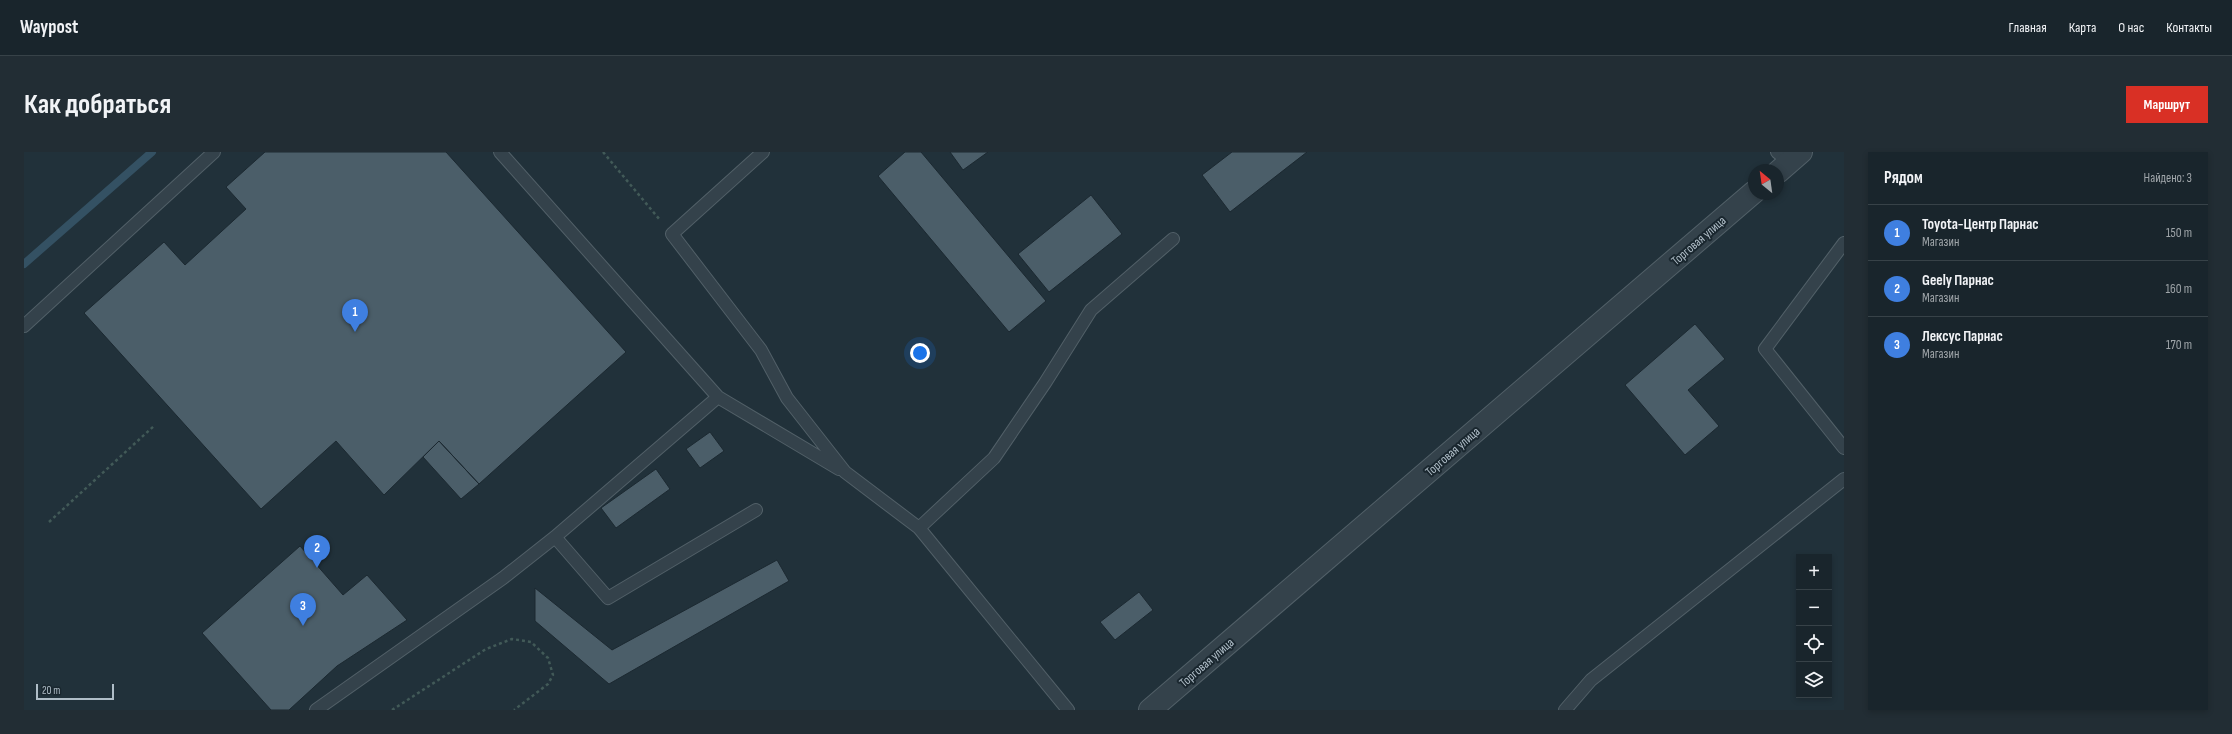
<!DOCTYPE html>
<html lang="ru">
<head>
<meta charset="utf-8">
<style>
  body { margin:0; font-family:"Sofia Sans Condensed",sans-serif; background:#222d34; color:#f1f3f6 }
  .controls { position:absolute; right:12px; bottom:12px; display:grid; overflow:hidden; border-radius:0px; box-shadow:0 2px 6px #0003 }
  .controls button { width:36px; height:36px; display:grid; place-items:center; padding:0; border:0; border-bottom:1px solid #374248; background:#19252c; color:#f1f3f6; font:20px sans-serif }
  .compass { position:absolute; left:1724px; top:12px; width:36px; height:36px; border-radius:50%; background:#19252c; box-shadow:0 2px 6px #0003; rotate:331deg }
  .scale { position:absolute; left:12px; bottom:10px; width:78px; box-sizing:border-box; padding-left:4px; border:2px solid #afbdc7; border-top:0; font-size:11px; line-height:14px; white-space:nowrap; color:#afbdc7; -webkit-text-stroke:3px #1a272f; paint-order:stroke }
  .you { position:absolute; left:896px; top:201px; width:14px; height:14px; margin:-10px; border:3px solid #fff; border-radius:50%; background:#1a73e8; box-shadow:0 0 0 6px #1a73e833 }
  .badge { display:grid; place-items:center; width:26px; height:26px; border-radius:50%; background:#d93025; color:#fff; font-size:13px; font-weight:700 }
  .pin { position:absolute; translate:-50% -33px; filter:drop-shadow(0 1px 2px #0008) }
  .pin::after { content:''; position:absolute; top:21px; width:14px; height:12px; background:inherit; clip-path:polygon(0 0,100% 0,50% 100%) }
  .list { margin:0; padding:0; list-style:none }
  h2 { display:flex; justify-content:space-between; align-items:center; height:52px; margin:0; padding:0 16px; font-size:17px }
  h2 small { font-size:13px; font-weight:400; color:#9fa5a9 }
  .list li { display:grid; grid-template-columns:26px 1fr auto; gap:12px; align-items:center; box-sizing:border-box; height:56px; padding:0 16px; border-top:1px solid #374248 }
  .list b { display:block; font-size:15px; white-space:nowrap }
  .list p { margin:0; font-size:13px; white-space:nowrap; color:#9fa5a9 }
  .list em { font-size:13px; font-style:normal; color:#9fa5a9 }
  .icon { flex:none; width:22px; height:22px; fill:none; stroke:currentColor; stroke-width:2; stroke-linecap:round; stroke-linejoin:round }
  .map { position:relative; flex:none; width:1820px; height:558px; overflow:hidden; border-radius:0px }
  header { display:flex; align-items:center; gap:24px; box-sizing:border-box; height:56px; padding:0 20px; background:#19252c; border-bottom:1px solid #374248 }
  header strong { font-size:19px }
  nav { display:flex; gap:22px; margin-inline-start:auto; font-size:14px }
  .intro { display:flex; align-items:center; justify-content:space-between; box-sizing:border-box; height:96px; padding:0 24px }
  h1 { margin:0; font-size:28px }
  .button { padding:10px 18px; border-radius:0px; background:#d93025; color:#fff; font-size:14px; font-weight:700 }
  main { display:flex; gap:24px; padding:0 24px }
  aside { flex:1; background:#19252c; border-radius:0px; box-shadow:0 2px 6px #0003 }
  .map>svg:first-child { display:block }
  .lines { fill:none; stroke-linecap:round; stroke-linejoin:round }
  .stream { stroke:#345163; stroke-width:8 }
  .building { fill:#4b5e69; stroke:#1c2931 }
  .lane-casing { stroke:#526068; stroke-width:14 }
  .street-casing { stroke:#526068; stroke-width:24 }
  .path { stroke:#425a58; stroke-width:2.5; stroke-dasharray:3 3; stroke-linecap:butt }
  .lane { stroke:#34424b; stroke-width:12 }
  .street { stroke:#34424b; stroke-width:22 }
  .labels { text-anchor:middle; stroke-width:4; stroke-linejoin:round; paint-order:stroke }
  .street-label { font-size:13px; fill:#afbdc7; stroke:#1a272f }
</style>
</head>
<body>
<header>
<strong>Waypost</strong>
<nav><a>Главная</a><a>Карта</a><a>О нас</a><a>Контакты</a></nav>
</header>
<div class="intro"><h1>Как добраться</h1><a class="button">Маршрут</a></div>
<main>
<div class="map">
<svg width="1820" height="558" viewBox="0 0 1820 558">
  <rect width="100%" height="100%" fill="#21313a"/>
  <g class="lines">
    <path class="stream" d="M0 112 128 0"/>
  </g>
  <path class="building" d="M241 0H422L602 200 455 332 415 289 360 343 312 289 237 357 60 161 140 90 161 113 222 57 202 35Z
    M881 0H897L1022 149 985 180 854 24Z
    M926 0H964L939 18Z
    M1208 0H1283L1206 60 1178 23Z
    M1067 43 1098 82 1025 140 994 102Z
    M1671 172 1701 207 1664 238 1695 274 1661 303 1601 233Z
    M686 280 700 299 676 316 662 297Z
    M415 289 455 332 437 347 399 305Z
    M632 317 646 337 592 376 577 356Z
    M276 394 319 443 343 423 383 468 313 514 265 558H247L178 481Z
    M753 408 765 429 585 532 511 469V436L588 498Z
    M1115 440 1129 458 1091 488 1076 470Z"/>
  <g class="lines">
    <g class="lane-casing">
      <path id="lane" d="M739 0 648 82 737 198 763 246 821 320 895 376 1044 558
        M1753 0 1765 10
        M1820 91 1741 197 1820 296
        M0 174 190 0
        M694 245 815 317
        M895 376 970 306 1021 231 1067 158 1149 87
        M531 385 584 446 732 358
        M292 558 479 426 531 385 694 245 476 0
        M1541 558 1567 528 1820 327"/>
    </g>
    <g class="street-casing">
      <path id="street" d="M1754 20 1777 0
        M1126 558 1730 40"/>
    </g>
    <path class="path" d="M579 0 636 68
      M25 370 131 273
      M368 558 462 497 488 487 507 490 524 506 529 523 524 532 490 558"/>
    <use href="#lane" class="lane"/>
    <use href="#street" class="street"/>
  </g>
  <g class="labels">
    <g class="street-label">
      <text transform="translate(1674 88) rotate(-41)" y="5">Торговая улица</text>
      <text transform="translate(1428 299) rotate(-41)" y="5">Торговая улица</text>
      <text transform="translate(1182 510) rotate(-41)" y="5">Торговая улица</text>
    </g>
  </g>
</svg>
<div class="controls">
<button>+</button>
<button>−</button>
<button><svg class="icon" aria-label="locate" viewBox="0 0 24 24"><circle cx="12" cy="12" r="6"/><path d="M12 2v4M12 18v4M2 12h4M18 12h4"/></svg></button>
<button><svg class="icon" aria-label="layers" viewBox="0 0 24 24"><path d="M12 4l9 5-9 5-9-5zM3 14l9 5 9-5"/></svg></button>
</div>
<svg class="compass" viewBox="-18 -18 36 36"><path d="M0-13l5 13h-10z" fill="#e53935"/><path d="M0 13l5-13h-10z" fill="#9fa5a9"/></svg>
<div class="scale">20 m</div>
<div class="you"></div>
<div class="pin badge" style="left:331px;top:180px;background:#3f7fe0">1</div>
<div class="pin badge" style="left:293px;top:416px;background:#3f7fe0">2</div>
<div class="pin badge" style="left:279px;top:474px;background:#3f7fe0">3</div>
</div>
<aside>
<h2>Рядом<small>Найдено: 3</small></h2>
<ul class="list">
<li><span class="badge" style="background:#3f7fe0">1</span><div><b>Toyota-Центр Парнас</b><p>Магазин</p></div><em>150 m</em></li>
<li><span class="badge" style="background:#3f7fe0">2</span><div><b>Geely Парнас</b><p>Магазин</p></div><em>160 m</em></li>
<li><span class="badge" style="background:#3f7fe0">3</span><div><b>Лексус Парнас</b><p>Магазин</p></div><em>170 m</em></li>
</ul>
</aside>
</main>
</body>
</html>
